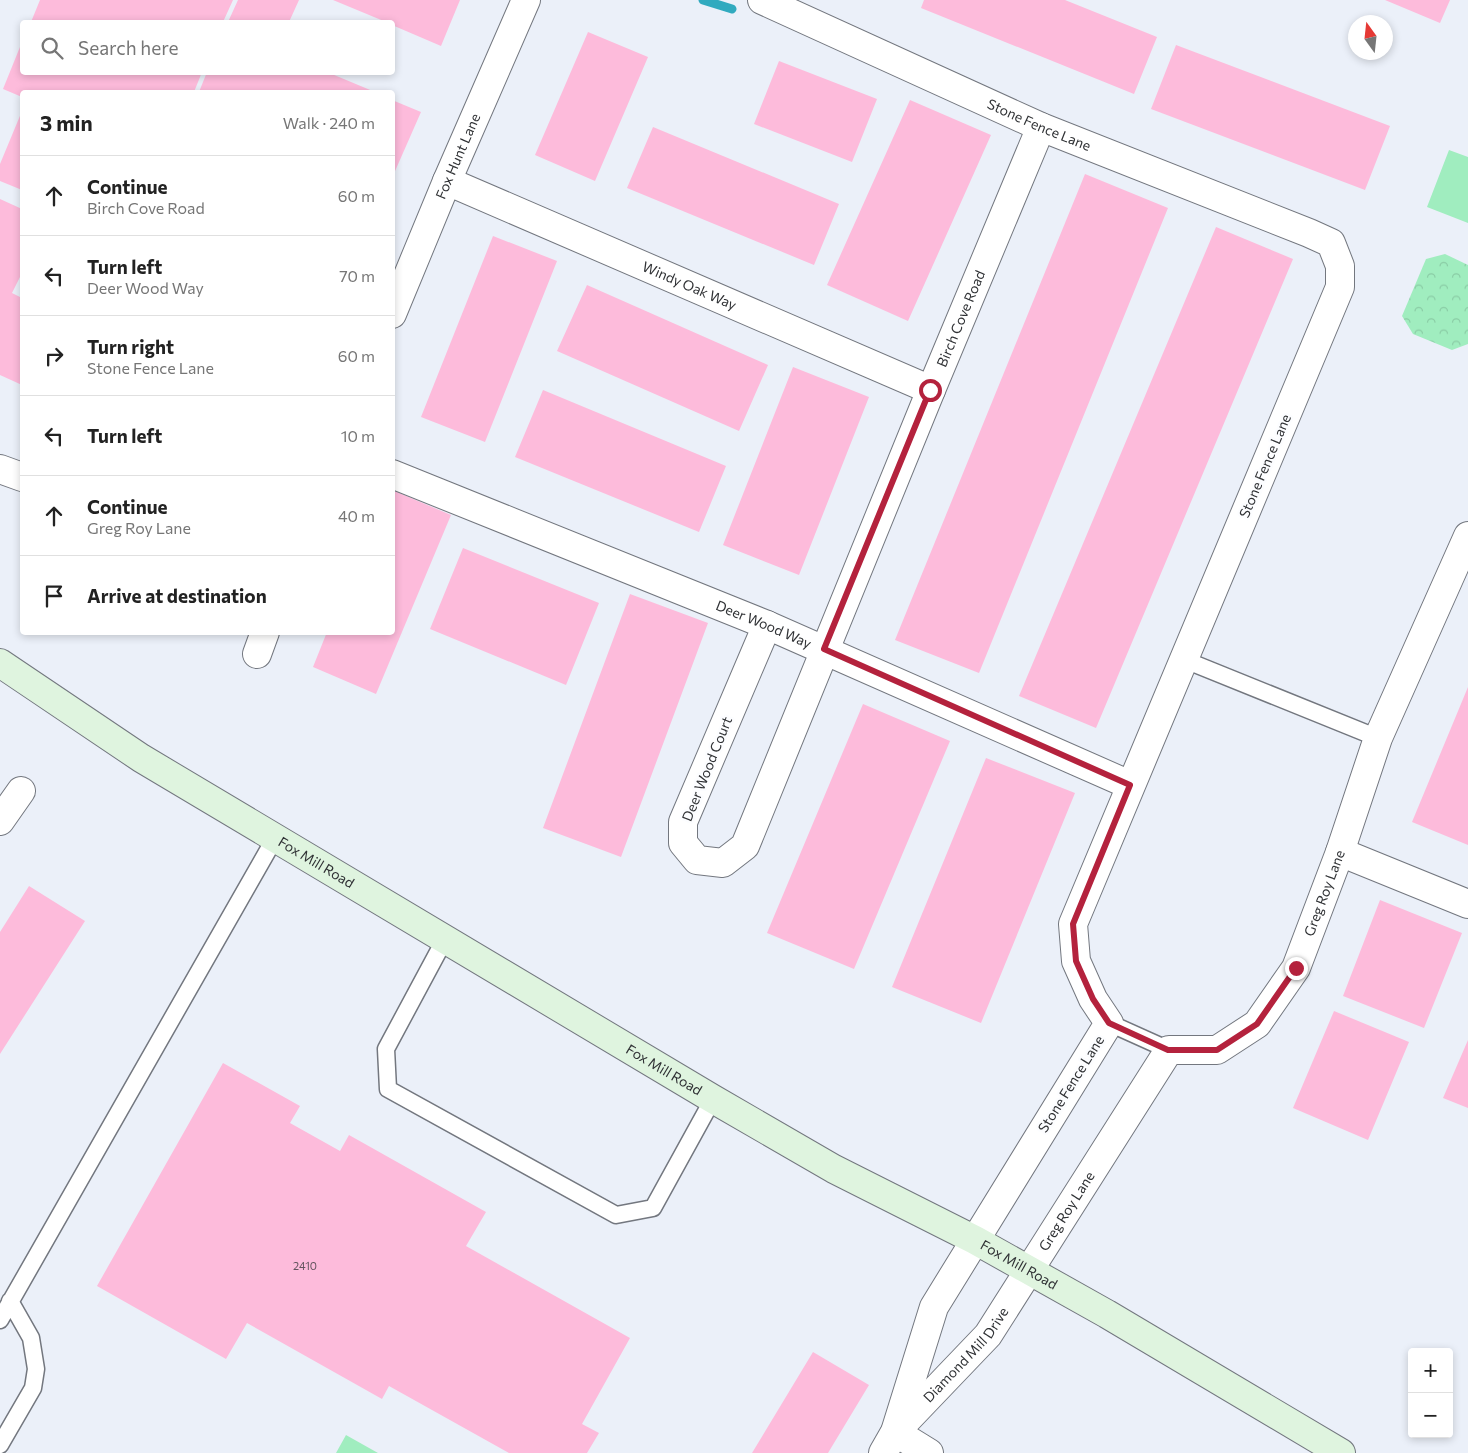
<!DOCTYPE html>
<html lang="en">
<head>
<meta charset="utf-8">
<style>
  body { margin:0; font-family:Commissioner,sans-serif; background:#f6f6f6; color:#222 }
  .controls { position:absolute; right:15px; bottom:15px; display:grid; overflow:hidden; border-radius:5px; box-shadow:0 2px 8px #0003 }
  .controls button { width:45px; height:45px; display:grid; place-items:center; padding:0; border:0; border-bottom:1px solid #e0e0e0; background:#fff; color:#222; font:25px sans-serif }
  .compass { position:absolute; left:1348px; top:15px; width:45px; height:45px; border-radius:50%; background:#fff; box-shadow:0 2px 8px #0003; rotate:345deg }
  .stop { position:absolute; width:15px; height:15px; margin:-11px; border:4px solid #b4223d; border-radius:50%; background:#fff }
  .stop.end { background:#b4223d; border-color:#fff; box-shadow:0 1px 5px #0008 }
  .list { margin:0; padding:0; list-style:none }
  h2 { display:flex; justify-content:space-between; align-items:center; height:65px; margin:0; padding:0 20px; font-size:21px }
  h2 small { font-size:16px; font-weight:400; color:#767676 }
  .list li { display:grid; grid-template-columns:32px 1fr auto; gap:15px; align-items:center; box-sizing:border-box; height:80px; padding:0 20px; border-top:1px solid #e0e0e0 }
  .list b { display:block; font-size:19px; white-space:nowrap }
  .list p { margin:0; font-size:16px; white-space:nowrap; color:#767676 }
  .list em { font-size:16px; font-style:normal; color:#767676 }
  .icon { flex:none; width:28px; height:28px; fill:none; stroke:currentColor; stroke-width:2; stroke-linecap:round; stroke-linejoin:round }
  .map { position:relative; flex:none; width:1468px; height:1453px; overflow:hidden }
  .search { position:absolute; background:#fff; box-shadow:0 2px 8px #0003; left:20px; top:20px; width:375px; height:55px; display:flex; align-items:center; gap:12px; box-sizing:border-box; padding:0 18px; border-radius:5px; color:#767676; font-size:19px }
  .panel { position:absolute; background:#fff; box-shadow:0 2px 8px #0003; left:20px; top:90px; width:375px; height:545px; border-radius:5px }
  .map>svg:first-child { display:block }
  .grass { fill:#a0edbf }
  .forest { fill:url(#forest-crowns) }
  .lines { fill:none; stroke-linecap:round; stroke-linejoin:round }
  .stream { stroke:#31aabf; stroke-width:9 }
  .building { fill:#fdbbdb }
  .lane-casing { stroke:#73777f; stroke-width:19 }
  .street-casing { stroke:#73777f; stroke-width:30 }
  .secondary-casing { stroke:#73777f; stroke-width:30 }
  .lane { stroke:#fff; stroke-width:16 }
  .street { stroke:#fff; stroke-width:28 }
  .secondary { stroke:#dff4df; stroke-width:28 }
  .route { stroke:#b4223d; stroke-width:6 }
  .labels { text-anchor:middle; stroke-width:5; stroke-linejoin:round; paint-order:stroke }
  .number-label { font-size:11px; fill:#63545e }
  .street-label { font-size:14px; fill:#303235; stroke:#fcfdff }
</style>
</head>
<body>
<div class="map">
<svg width="1468" height="1453" viewBox="0 0 1468 1453">
  <defs>
    <pattern id="forest-crowns" width="20" height="18" patternUnits="userSpaceOnUse" patternTransform="scale(1.25)"><rect width="20" height="18" fill="#a0edbf"/><path d="M2 6a3 3 0 1 1 6 0M12 15a3 3 0 1 1 6 0" fill="none" stroke="#8acca5"/></pattern>
  </defs>
  <rect width="100%" height="100%" fill="#ebf0f9"/>
  <path class="grass" d="M1449 150 1468 157V223L1427 207Z
    M346 1435 378 1453H336Z"/>
  <path class="forest" d="M1445 254 1468 265V344L1452 350 1413 334 1402 316 1426 259Z"/>
  <g class="lines">
    <path class="stream" d="M703 0 732 9"/>
  </g>
  <path class="building" d="M40 0H233L223 22H31Z
    M238 0H299L289 22H228Z
    M333 0H460L441 46 392 25V22H386Z
    M924 0H1065L1157 37 1134 94 921 8Z
    M1385 0H1450L1440 23Z
    M588 32 648 57 595 181 535 155Z
    M22 42V72H202L194 92H22V97L3 89Z
    M1176 45 1390 126 1365 190 1151 109Z
    M779 61 877 99 852 162 754 124Z
    M207 72H327L375 92H199Z
    M392 100 421 112 392 178Z
    M910 100 991 135 908 321 827 285Z
    M22 111V190L0 181V164Z
    M653 127 839 204 814 265 627 188Z
    M1085 174 1168 208 979 673 895 640Z
    M0 199 22 209V275H21L12 293 22 298V385L0 375Z
    M1216 227 1293 259 1096 728 1019 696Z
    M493 236 557 261 485 442 421 417Z
    M587 285 768 365 739 431 557 351Z
    M793 367 869 397 799 575 723 545Z
    M543 390 726 466 699 532 515 457Z
    M392 490 451 515 376 694 313 667 327 632H392Z
    M463 548 599 603 566 685 430 629Z
    M630 594 708 623 621 857 543 828Z
    M1468 687V845L1412 822Z
    M863 704 950 741 854 969 767 933Z
    M986 758 1075 793 981 1023 892 987Z
    M29 886 85 921 0 1054V932Z
    M1380 900 1462 933 1424 1028 1343 996Z
    M1334 1011 1409 1042 1368 1140 1293 1108Z
    M1468 1040V1108L1443 1098Z
    M223 1063 300 1106 290 1123 340 1151 349 1135 486 1212 466 1246 630 1338 582 1424 599 1433 587 1453H509L389 1386 382 1399 247 1323 226 1359 97 1286Z
    M813 1352 869 1385 828 1453H752Z"/>
  <g class="lines">
    <g class="lane-casing">
      <path id="lane" d="M1185 660 1378 738
        M445 939 386 1049 388 1089 616 1215 653 1208 713 1099
        M1109 1023 1169 1050
        M0 1320 275 838
        M0 1445 33 1388 36 1369 31 1338 10 1301"/>
    </g>
    <g class="street-casing">
      <g id="street">
        <path id="s1" d="M762 0 1041 127 1309 233 1331 243 1340 266V287L1073 924 1076 961 1093 999 1109 1023 934 1307 895 1432 883 1453"/>
        <path id="s2" d="M447 181 931 390"/>
        <path id="s3" d="M392 314 447 181 526 0"/>
        <path d="M0 469 22 477"/>
        <path id="s4" d="M392 474 767 625 1130 785"/>
        <path id="s5" d="M767 625 683 822V843L697 860 723 863 745 846 931 390 1041 127"/>
        <path d="M257 654 265 632"/>
        <path d="M0 821 21 791"/>
        <path d="M1340 852 1468 904"/>
        <path id="s6" d="M900 1427 988 1335 1169 1050H1217L1257 1024 1296 968 1340 852 1378 738 1468 536"/>
        <path d="M895 1432 929 1453"/>
      </g>
    </g>
    <g class="secondary-casing">
      <g id="secondary">
        <path id="s7" d="M0 663 141 758 713 1099 834 1169 975 1240 1107 1314 1341 1453"/>
      </g>
    </g>
    <use href="#lane" class="lane"/>
    <use href="#street" class="street"/>
    <use href="#secondary" class="secondary"/>
  </g>
  <g class="lines">
    <path class="route" d="M930 390 824 649 1130 785 1073 924 1076 961 1093 999 1109 1023 1168 1050H1217L1257 1024 1296 968"/>
  </g>
  <g class="labels">
    <g class="number-label">
      <text x="305" y="1270">2410</text>
    </g>
    <g class="street-label">
      <text dy="5" stroke="none"><textPath href="#s1" startOffset="304">Stone Fence Lane</textPath></text>
      <text dy="5" stroke="none"><textPath href="#s3" startOffset="171">Fox Hunt Lane</textPath></text>
      <text dy="5" stroke="none"><textPath href="#s2" startOffset="264">Windy Oak Way</textPath></text>
      <text dy="5" stroke="none"><textPath href="#s5" startOffset="881">Birch Cove Road</textPath></text>
      <text transform="translate(1265 466) rotate(-67)" y="5">Stone Fence Lane</text>
      <text dy="5" stroke="none"><textPath href="#s4" startOffset="401">Deer Wood Way</textPath></text>
      <text transform="translate(707 769) rotate(-68)" y="5">Deer Wood Court</text>
      <text dy="5" stroke="none"><textPath href="#s7" startOffset="374">Fox Mill Road</textPath></text>
      <text dy="5" stroke="none"><textPath href="#s6" startOffset="709">Greg Roy Lane</textPath></text>
      <text dy="5" stroke="none"><textPath href="#s7" startOffset="779">Fox Mill Road</textPath></text>
      <text transform="translate(1071 1084) rotate(-58)" y="5">Stone Fence Lane</text>
      <text dy="5" stroke="none"><textPath href="#s6" startOffset="274">Greg Roy Lane</textPath></text>
      <text dy="5" stroke="none"><textPath href="#s7" startOffset="1184">Fox Mill Road</textPath></text>
      <text dy="5" stroke="none"><textPath href="#s6" startOffset="98">Diamond Mill Drive</textPath></text>
    </g>
  </g>
</svg>
<div class="controls">
<button>+</button>
<button>−</button>
</div>
<svg class="compass" viewBox="-18 -18 36 36"><path d="M0-13l5 13h-10z" fill="#e53935"/><path d="M0 13l5-13h-10z" fill="#767676"/></svg>
<div class="stop" style="left:930px;top:390px"></div>
<div class="stop end" style="left:1296px;top:968px"></div>
<div class="search"><svg class="icon" aria-label="search" viewBox="0 0 24 24"><circle cx="10" cy="10" r="6"/><path d="M15 15l6 6"/></svg>Search here</div>
<section class="panel">
<h2>3 min<small>Walk · 240 m</small></h2>
<ul class="list">
<li><svg class="icon" aria-label="ahead" viewBox="0 0 24 24"><path d="M12 20V5M6 11l6-6 6 6"/></svg><div><b>Continue</b><p>Birch Cove Road</p></div><em>60 m</em></li>
<li><svg class="icon" aria-label="left" viewBox="0 0 24 24"><path d="M17 20v-9H6M10 6l-5 5 5 5"/></svg><div><b>Turn left</b><p>Deer Wood Way</p></div><em>70 m</em></li>
<li><svg class="icon" aria-label="right" viewBox="0 0 24 24"><path d="M7 20v-9h11M14 6l5 5-5 5"/></svg><div><b>Turn right</b><p>Stone Fence Lane</p></div><em>60 m</em></li>
<li><svg class="icon" aria-label="left" viewBox="0 0 24 24"><path d="M17 20v-9H6M10 6l-5 5 5 5"/></svg><div><b>Turn left</b></div><em>10 m</em></li>
<li><svg class="icon" aria-label="ahead" viewBox="0 0 24 24"><path d="M12 20V5M6 11l6-6 6 6"/></svg><div><b>Continue</b><p>Greg Roy Lane</p></div><em>40 m</em></li>
<li><svg class="icon" aria-label="arrive" viewBox="0 0 24 24"><path d="M6 21V4h12l-3 4 3 4H6"/></svg><div><b>Arrive at destination</b></div></li>
</ul>
</section>
</div>
</body>
</html>
